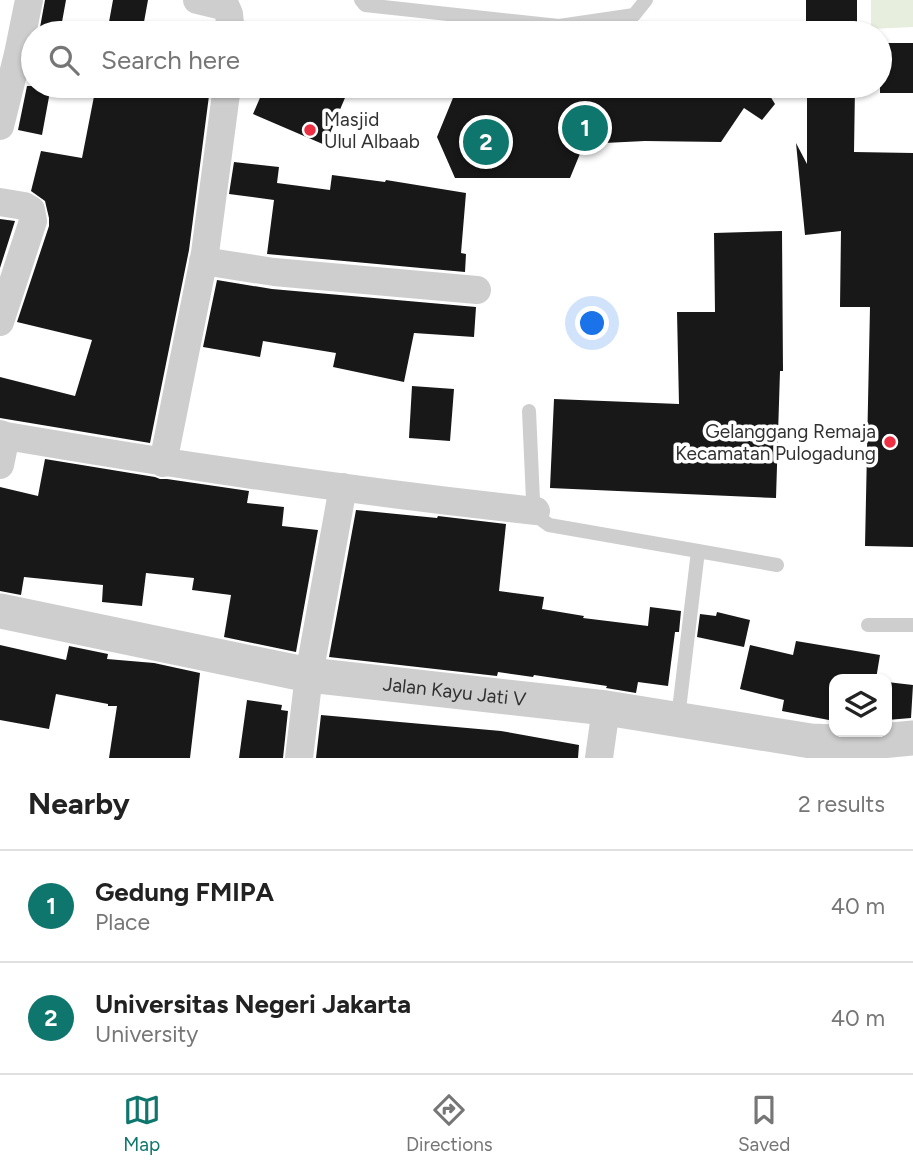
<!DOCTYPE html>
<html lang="en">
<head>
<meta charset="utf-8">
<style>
  body { margin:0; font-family:Figtree,sans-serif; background:#f6f6f6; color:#222 }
  .controls { position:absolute; right:21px; bottom:21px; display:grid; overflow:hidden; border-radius:14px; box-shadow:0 2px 5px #0004 }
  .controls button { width:63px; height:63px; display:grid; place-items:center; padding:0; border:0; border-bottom:2px solid #e0e0e0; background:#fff; color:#222; font:35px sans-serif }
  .you { position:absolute; left:593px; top:324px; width:24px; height:24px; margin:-18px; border:5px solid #fff; border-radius:50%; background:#1a73e8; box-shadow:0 0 0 10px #1a73e833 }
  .badge { display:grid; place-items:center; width:46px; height:46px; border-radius:50%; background:#0f766e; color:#fff; font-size:23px; font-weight:700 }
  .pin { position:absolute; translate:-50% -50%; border:4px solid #fff; box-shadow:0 2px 7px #0006 }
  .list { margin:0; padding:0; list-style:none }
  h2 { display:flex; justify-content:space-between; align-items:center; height:91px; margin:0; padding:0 28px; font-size:30px }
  h2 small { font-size:23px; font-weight:400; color:#767676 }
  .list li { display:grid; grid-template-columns:46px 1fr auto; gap:21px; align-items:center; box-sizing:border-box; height:112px; padding:0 28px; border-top:2px solid #e0e0e0 }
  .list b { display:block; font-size:26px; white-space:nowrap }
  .list p { margin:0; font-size:23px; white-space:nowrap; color:#767676 }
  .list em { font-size:23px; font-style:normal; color:#767676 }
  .icon { flex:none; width:38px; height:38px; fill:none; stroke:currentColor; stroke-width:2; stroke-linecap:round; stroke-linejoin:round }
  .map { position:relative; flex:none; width:913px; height:758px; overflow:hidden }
  .search { position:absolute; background:#fff; box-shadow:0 2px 5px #0004; left:21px; right:21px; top:21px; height:77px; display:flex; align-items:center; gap:18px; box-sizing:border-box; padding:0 24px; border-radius:38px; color:#767676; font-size:26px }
  .sheet { height:315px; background:#fff }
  nav { display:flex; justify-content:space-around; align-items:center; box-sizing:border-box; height:98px; border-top:2px solid #e0e0e0; background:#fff; font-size:19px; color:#767676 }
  nav a { display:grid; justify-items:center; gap:4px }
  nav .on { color:#0f766e }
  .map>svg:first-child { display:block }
  .green { fill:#e7eede }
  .building { fill:#181818 }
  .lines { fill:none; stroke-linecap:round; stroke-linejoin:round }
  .service { stroke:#cecece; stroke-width:14 }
  .minor { stroke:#cecece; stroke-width:28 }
  .tertiary { stroke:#cecece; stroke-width:35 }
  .poi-dot { fill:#ec2f42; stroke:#fff; stroke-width:2.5 }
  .labels { text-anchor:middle; stroke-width:7; stroke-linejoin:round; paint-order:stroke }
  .poi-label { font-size:19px; fill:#313131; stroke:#fff; text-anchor:start }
  .street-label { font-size:19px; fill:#313131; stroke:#fff }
</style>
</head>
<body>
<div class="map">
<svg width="913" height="758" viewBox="0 0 913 758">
  <rect width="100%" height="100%" fill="#fff"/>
  <path class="green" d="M871 0H913V27L871 29Z"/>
  <path class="building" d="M45 0H66L60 33H39Z
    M113 0H148L142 33H107Z
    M806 0H857V33H806Z
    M880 43H913V93H880Z
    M27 86H51L42 135 18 130Z
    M96 86H193L210 88 189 250 150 443 0 418V377L75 396 92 340 17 322 49 226V218L45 201 31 191 41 151 82 158Z
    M265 86H350L325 145 253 114Z
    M589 86H764L775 104 762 120 744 108 721 142 645 141 584 144 570 178H455L437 137 455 93 587 91Z
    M807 86H855L854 152 913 153V547L865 546 870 307H840L841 231 805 235 796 143 807 164Z
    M234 162 279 167 277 183 330 190 332 175 385 182 386 180 466 193 461 253 466 254 465 272 267 254 274 200 229 194Z
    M0 219 15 221 0 268Z
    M782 231 783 371H780L776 498 550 488 554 399 679 404 677 312H715L714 233Z
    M217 280 272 289 476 307 474 337 414 333 404 382 333 367 336 353 263 341 260 357 203 347Z
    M412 386 454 389 450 441 409 438Z
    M45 459 155 477 160 479H167L249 491 247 503 284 507 282 526 318 530 296 652 224 637 231 595 192 590 194 578 146 573 142 606 102 602 103 585 24 577 21 595 0 591V487L38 496Z
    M356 510 437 518 438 516 506 524 499 591 544 597 542 609 584 616 583 618 648 626 650 607 681 611 679 632H675L668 686 638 682 636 693 606 688 607 686 534 675 533 677 498 672 497 676 329 657Z
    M717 612 750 620 744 647 697 637 700 614 716 616Z
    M796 641 880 655 876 679H834V721L782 711 784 700 740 689 750 645 793 655Z
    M0 645 66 660 69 646 108 654 107 659 154 663 200 673 190 758H109L117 706H108V704L56 694 49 729 0 720Z
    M887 682 913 685 911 718 887 720Z
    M247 700 282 705 281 710 288 711 283 758H239Z
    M321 715 501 731 579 745 578 758H316Z"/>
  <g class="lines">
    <path class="service" d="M361 0 365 5 559 26 634 15 646 0
      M529 411 533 500 538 517 549 525 698 551 678 718
      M698 551 777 565
      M868 625H913"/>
    <path class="minor" d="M197 0 226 7 229 14 231 33
      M0 126 18 54 29 0
      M0 202 24 206 31 210 33 221 0 322
      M203 261 274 272 477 290
      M0 434 6 436 0 465
      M6 436C182 466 359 492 536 511
      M163 463 205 253 227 86
      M299 758 309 675 343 487
      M599 758 606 708"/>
    <path class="tertiary" id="s1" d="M0 611 309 675 606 708 811 741 860 743 913 738"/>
  </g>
  <g class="poi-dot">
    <circle cx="310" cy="130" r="7"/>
    <circle cx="890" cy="442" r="7"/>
  </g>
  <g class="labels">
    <g class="poi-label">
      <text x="324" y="126">Masjid<tspan x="324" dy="22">Ulul Albaab</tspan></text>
      <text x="876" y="438" text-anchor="end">Gelanggang Remaja<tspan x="876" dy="22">Kecamatan Pulogadung</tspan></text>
    </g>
    <g class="street-label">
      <text dy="7" stroke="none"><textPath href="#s1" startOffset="462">Jalan Kayu Jati V</textPath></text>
    </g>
  </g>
</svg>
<div class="controls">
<button><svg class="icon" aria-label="layers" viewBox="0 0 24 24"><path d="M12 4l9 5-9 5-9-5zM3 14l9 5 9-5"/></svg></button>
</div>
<div class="you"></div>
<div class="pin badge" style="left:585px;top:128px">1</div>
<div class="pin badge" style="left:486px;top:142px">2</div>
<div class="search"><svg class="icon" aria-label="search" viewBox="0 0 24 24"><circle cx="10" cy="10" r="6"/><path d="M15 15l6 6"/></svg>Search here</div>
</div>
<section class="sheet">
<h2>Nearby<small>2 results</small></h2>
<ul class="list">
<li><span class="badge">1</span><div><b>Gedung FMIPA</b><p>Place</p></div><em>40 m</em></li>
<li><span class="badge">2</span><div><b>Universitas Negeri Jakarta</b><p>University</p></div><em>40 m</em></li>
</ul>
</section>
<nav>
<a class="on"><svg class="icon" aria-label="map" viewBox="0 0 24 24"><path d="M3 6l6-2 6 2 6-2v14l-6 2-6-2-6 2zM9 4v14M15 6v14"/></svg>Map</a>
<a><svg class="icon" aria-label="directions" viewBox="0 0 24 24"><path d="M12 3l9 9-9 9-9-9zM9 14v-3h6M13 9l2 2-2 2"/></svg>Directions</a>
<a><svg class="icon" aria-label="saved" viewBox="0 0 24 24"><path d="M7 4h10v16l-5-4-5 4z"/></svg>Saved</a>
</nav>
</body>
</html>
